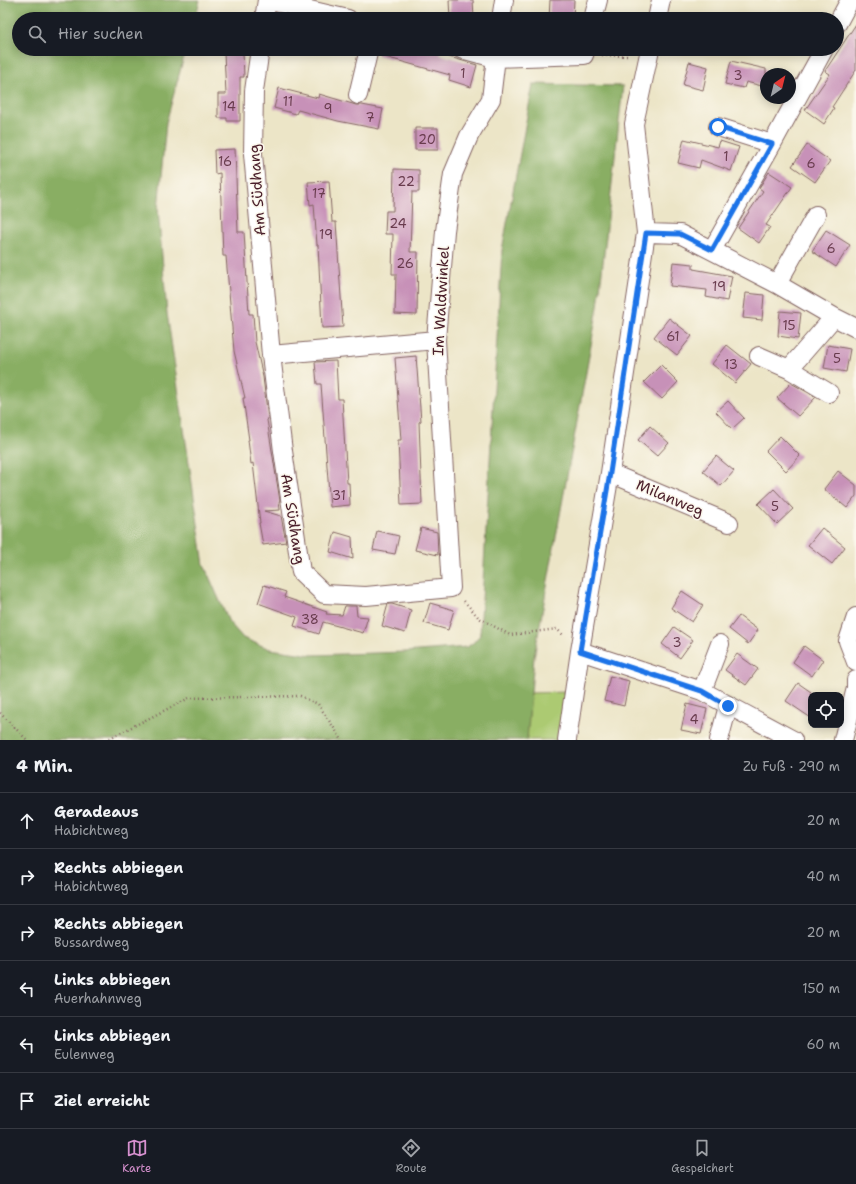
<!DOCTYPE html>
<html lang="de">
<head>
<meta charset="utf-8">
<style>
  body { margin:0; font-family:"Shantell Sans",sans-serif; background:#20242c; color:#f1f3f6 }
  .controls { position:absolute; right:12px; bottom:12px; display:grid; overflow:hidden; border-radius:8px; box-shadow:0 2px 10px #0003 }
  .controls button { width:36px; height:36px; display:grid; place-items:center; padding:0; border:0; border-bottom:1px solid #363941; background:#171b24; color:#f1f3f6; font:20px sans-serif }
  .compass { position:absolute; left:760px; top:68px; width:36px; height:36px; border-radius:50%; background:#171b24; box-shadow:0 2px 10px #0003; rotate:35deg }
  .stop { position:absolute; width:12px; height:12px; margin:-9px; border:3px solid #1a73e8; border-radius:50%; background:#fff }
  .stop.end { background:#1a73e8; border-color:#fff; box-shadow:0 1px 4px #0008 }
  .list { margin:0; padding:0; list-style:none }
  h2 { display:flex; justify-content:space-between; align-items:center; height:52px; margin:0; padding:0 16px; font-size:17px }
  h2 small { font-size:13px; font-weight:400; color:#9ea1a6 }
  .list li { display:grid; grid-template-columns:26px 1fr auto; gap:12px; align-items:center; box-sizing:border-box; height:56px; padding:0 16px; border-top:1px solid #363941 }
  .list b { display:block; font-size:15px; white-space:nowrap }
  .list p { margin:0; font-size:13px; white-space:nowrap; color:#9ea1a6 }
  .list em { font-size:13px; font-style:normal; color:#9ea1a6 }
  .icon { flex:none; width:22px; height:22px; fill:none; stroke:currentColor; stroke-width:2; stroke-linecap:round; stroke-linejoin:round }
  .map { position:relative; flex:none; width:856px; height:740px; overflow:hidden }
  .search { position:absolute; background:#171b24; box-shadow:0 2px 10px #0003; left:12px; right:12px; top:12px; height:44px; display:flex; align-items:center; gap:10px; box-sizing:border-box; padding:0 14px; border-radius:22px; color:#9ea1a6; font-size:15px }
  .sheet { height:388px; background:#171b24 }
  nav { display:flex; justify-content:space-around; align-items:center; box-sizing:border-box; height:56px; border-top:1px solid #363941; background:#171b24; font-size:11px; color:#9ea1a6 }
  nav a { display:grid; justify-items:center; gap:2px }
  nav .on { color:#d690ce }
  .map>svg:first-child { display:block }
  .green { fill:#acca72; stroke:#7b744e }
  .forest { fill:#89ae64; stroke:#6a6648 }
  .building { fill:#c791b8 }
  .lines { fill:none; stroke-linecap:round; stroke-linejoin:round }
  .minor-casing { stroke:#836462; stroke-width:20 }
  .path { stroke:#836462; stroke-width:2.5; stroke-dasharray:1 3; stroke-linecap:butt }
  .minor { stroke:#fff; stroke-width:18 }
  .route { stroke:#1a73e8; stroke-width:5 }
  .labels { text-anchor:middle; stroke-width:3; stroke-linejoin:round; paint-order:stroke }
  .number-label { font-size:13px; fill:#693c4e }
  .street-label { font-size:15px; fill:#4a1f2b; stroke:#fbf7ec }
</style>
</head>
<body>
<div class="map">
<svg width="856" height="740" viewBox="0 0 856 740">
  <rect width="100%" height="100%" fill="#fbf7ec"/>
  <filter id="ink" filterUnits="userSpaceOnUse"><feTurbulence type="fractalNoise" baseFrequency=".025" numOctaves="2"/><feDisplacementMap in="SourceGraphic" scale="8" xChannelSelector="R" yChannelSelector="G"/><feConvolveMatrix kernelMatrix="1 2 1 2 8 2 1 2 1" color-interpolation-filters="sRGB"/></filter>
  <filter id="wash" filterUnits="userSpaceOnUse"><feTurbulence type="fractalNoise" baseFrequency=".012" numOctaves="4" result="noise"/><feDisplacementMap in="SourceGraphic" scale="16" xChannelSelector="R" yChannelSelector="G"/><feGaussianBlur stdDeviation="0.9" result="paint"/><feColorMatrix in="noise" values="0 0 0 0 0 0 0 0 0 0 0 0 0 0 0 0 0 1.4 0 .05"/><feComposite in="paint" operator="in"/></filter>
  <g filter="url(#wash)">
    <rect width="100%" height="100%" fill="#ece5c7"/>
    <path class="green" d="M571 692 565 740H524L527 693Z"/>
    <path class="forest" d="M0 0H200L195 19H19V49H186L166 123 158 209 167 313 204 565 229 622 243 638 270 649 312 655 405 652 467 647 473 643 480 635 502 250 533 84 623 86 598 307 534 657 527 740H0Z"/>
    <g id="blocks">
      <path class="building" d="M449 0H473L474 19H450Z
        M550 0H574L573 19H549Z
        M856 24V70L832 107 834 108 824 124 805 110 830 74 825 71Z
        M379 49H441L439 54 477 65 471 87 449 80 450 75 378 55Z
        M243 52 244 77H240V121H227V118H218V94H226L224 53Z
        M731 61 766 69V87L746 82 744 88 725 84Z
        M689 62 708 67 703 90 683 85Z
        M279 88 318 98 319 94 356 105H362L383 109 379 129 338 121 298 110 296 114 274 108Z
        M415 128H438V150H415Z
        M684 139 718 147 720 141 739 147 731 171 701 160 699 168 678 163Z
        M807 145 830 161 815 182 792 166Z
        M235 149 238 232H244L249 314H253L255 342 263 377 268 419 267 420 280 501H279L280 510 264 511 281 516 286 542 263 545 259 523H260L253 463 251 464 248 440H249L243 398H245L234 351 226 256H223L220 173 215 174 214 150Z
        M394 169 419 170V192H412L410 252H418L417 315 395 314 396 274H392L393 234H385L386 211H393Z
        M769 172 792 187 766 225 770 227 759 243 738 228 763 191 759 188Z
        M329 181 332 222H336L343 327 322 328 318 245H317L314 204 310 205 308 182Z
        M826 230 850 245 836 267 812 251Z
        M673 262 693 264V269L732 276 727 301 706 297 707 290 670 286Z
        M746 293 764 295 762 320 743 318Z
        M780 311 801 313 798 339 778 336Z
        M669 318 692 336 677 355 654 337Z
        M727 345 751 364 735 383 712 364Z
        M828 345 850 349 846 372 824 368Z
        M416 356 421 421 419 422 422 504 401 505 398 440H401L395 358Z
        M336 361 338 399H342L347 483H349L350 505 330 507 321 384H317L315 362Z
        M661 365 678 382 662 399 644 382Z
        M791 383 816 397 798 416 777 398Z
        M728 401 744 418 732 429 716 412Z
        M650 426 669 443 657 456 638 440Z
        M780 436 800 456 786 471 766 451Z
        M716 456 734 471 721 486 703 471Z
        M838 471 856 485V496L847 508 824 489Z
        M774 489 793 509 777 524 758 504Z
        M421 528 437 532 438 555 415 550Z
        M822 528 845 547 832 564 808 545Z
        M377 531 399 536 395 554 373 550Z
        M335 532 352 537 353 559 330 552Z
        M264 585 286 592 284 597 327 612 326 614 342 615 345 606H356L357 616 368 617 363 633 323 622 319 634 294 626 297 617 258 603Z
        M682 591 703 605 692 622 671 608Z
        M430 603 454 610 448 630 424 623Z
        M388 604H392L411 610 405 633 382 626Z
        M739 616 758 630 748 644 729 629Z
        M674 627 693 640 680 658 662 644Z
        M804 646 823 660 812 676 793 662Z
        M737 654 758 669 746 685 725 670Z
        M610 676 629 681 624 706 604 701Z
        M798 683 811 692V718L786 701Z
        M687 704 707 709 701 734 681 730Z"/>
    </g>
  </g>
  <g filter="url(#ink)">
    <use href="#blocks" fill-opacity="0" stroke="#836462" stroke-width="1"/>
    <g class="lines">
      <g class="minor-casing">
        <path id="minor" d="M267 0 348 19
          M264 19 267 0
          M501 19 504 0
          M593 19 598 0
          M657 19 661 0
          M837 24 850 0
          M260 49 254 91 253 154 271 355 436 340
          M461 49 495 58 584 55 586 49
          M358 95 369 49
          M718 127 772 144
          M646 233 680 234 777 284 834 317 856 328
          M712 250 772 144 824 49
          M777 284 816 215
          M271 355 283 451 301 572 324 594 366 596 451 588 436 340 445 231 453 174 469 136 491 99 497 49
          M759 356 789 369
          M829 393 789 369 834 317
          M610 473 729 523
          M856 617 848 641 856 662
          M580 651 702 691 793 740
          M702 691 720 644
          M567 740 580 651 610 473 646 233 634 124 650 49
          M719 740 728 706
          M843 740 856 688V680"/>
      </g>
      <path class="path" d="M602 55 629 56
        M464 601 479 618 510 635 557 629 564 636
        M0 713 27 740
        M106 740 189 698 300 696 318 704 342 740"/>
      <use href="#minor" class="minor"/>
    </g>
  </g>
  <g class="lines" filter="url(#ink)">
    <path class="route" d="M718 127 772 144 712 250 680 234 646 233 610 473 580 651 702 691 728 706"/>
  </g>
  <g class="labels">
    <g class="number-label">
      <text x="463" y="78">1</text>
      <text x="738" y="80">3</text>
      <text x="288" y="106">11</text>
      <text x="229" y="111">14</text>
      <text x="328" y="113">9</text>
      <text x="370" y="122">7</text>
      <text x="427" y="144">20</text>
      <text x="726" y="161">1</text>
      <text x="225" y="166">16</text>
      <text x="811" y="168">6</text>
      <text x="406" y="186">22</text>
      <text x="319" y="198">17</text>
      <text x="398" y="228">24</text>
      <text x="326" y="239">19</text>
      <text x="831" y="253">6</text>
      <text x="405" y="268">26</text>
      <text x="719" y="291">19</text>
      <text x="789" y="330">15</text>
      <text x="673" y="341">61</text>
      <text x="837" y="363">5</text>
      <text x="731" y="369">13</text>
      <text x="339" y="500">31</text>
      <text x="775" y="511">5</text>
      <text x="310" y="624">38</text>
      <text x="677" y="647">3</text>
      <text x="694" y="724">4</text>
    </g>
    <g class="street-label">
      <text transform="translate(257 190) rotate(-94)" y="5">Am Südhang</text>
      <text transform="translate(441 301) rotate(-87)" y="5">Im Waldwinkel</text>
      <text transform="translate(670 498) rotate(23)" y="5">Milanweg</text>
      <text transform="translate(293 519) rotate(81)" y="5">Am Südhang</text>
    </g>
  </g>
</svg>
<div class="controls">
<button><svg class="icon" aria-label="locate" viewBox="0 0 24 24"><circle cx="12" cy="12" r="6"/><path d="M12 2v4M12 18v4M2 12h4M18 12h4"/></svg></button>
</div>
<svg class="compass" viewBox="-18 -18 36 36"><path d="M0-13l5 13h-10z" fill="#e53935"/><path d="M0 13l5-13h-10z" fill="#9ea1a6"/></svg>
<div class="stop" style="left:718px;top:127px"></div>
<div class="stop end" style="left:728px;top:706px"></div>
<div class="search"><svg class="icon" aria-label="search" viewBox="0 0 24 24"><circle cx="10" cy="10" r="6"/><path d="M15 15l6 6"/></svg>Hier suchen</div>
</div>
<section class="sheet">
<h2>4 Min.<small>Zu Fuß · 290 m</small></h2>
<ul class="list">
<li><svg class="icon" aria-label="ahead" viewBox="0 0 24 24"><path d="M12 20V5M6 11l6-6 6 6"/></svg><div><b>Geradeaus</b><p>Habichtweg</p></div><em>20 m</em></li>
<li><svg class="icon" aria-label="right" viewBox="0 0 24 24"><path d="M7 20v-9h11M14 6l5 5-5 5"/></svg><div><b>Rechts abbiegen</b><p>Habichtweg</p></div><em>40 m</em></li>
<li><svg class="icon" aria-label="right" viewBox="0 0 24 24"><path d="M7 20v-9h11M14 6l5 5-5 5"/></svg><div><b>Rechts abbiegen</b><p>Bussardweg</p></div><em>20 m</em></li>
<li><svg class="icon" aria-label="left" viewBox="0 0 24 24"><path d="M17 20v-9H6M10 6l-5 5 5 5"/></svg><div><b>Links abbiegen</b><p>Auerhahnweg</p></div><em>150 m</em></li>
<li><svg class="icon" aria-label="left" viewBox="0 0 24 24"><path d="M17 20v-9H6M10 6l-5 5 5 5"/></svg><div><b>Links abbiegen</b><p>Eulenweg</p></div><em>60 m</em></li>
<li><svg class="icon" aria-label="arrive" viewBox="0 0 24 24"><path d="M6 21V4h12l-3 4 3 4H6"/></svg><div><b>Ziel erreicht</b></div></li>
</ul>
</section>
<nav>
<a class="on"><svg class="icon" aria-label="map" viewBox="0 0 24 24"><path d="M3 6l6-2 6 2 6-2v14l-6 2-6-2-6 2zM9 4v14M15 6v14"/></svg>Karte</a>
<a><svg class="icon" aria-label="directions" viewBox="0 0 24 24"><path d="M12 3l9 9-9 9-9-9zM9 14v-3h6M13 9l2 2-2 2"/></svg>Route</a>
<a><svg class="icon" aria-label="saved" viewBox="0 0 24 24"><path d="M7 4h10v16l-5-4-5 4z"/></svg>Gespeichert</a>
</nav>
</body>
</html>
